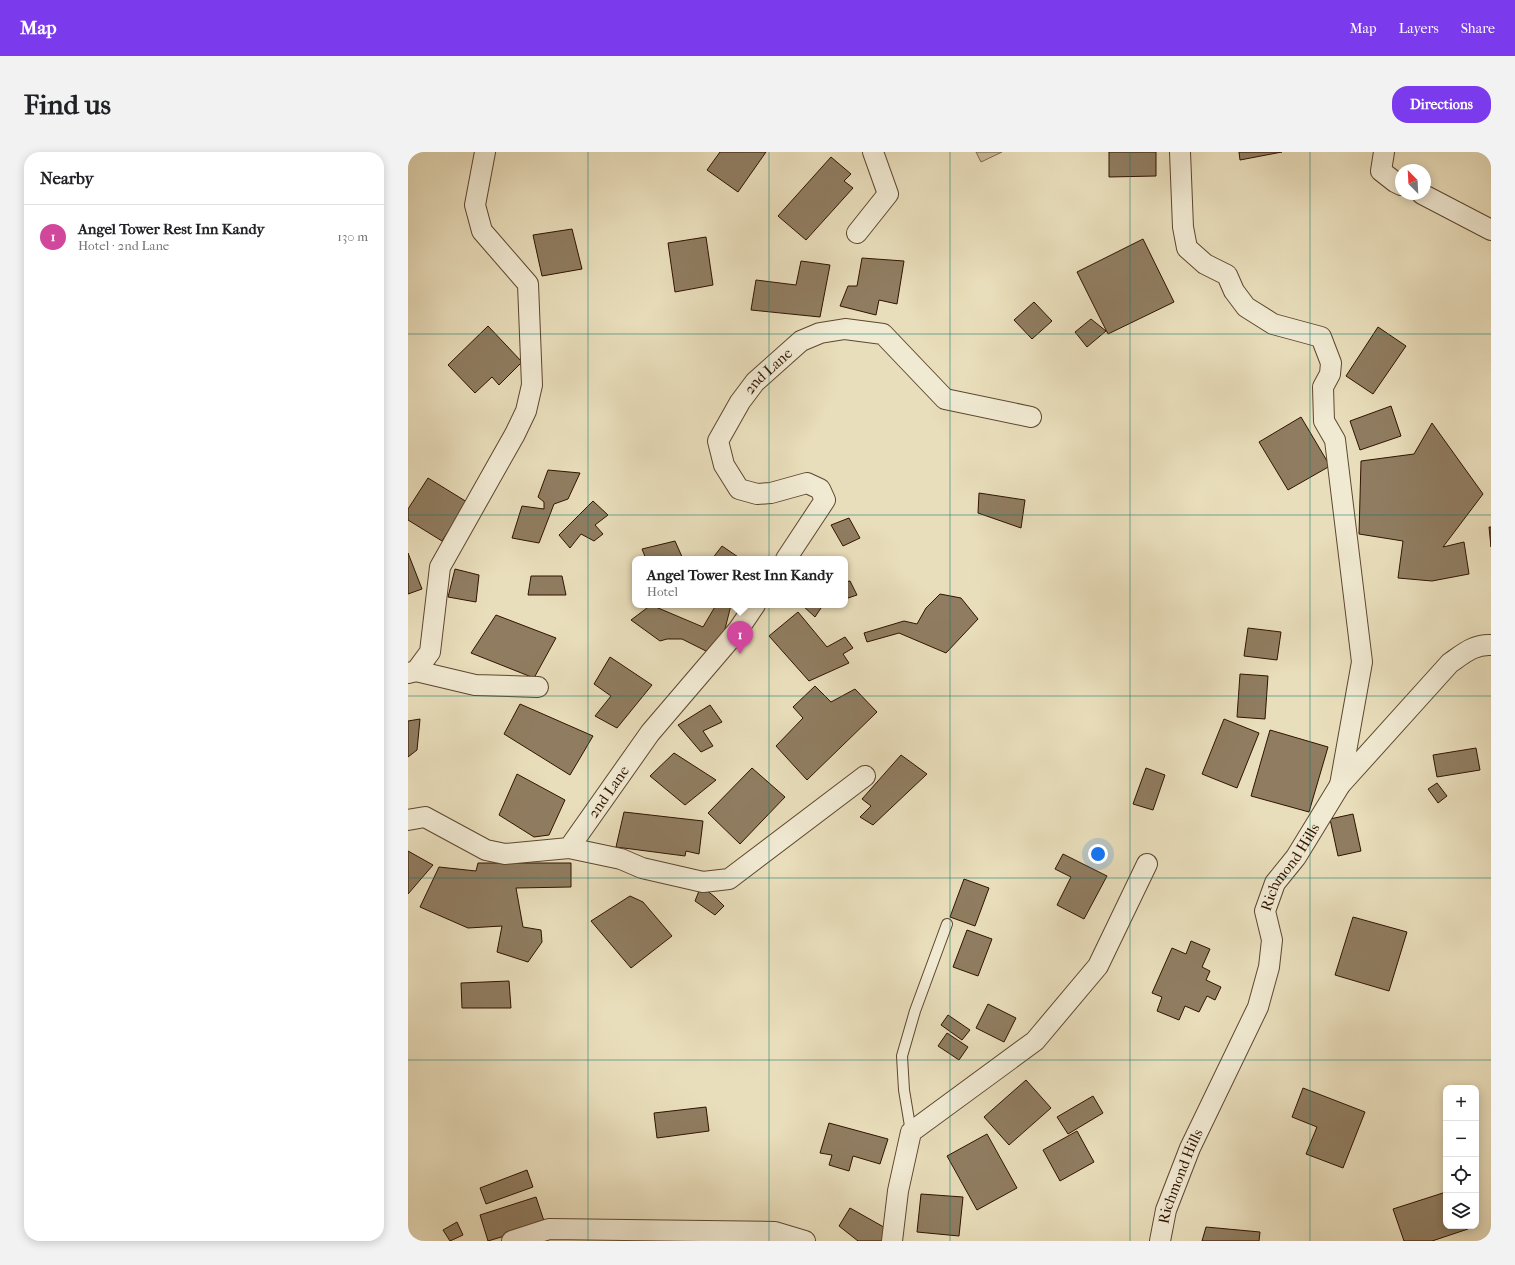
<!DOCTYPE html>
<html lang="en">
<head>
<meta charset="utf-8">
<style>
  body { margin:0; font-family:"IM FELL French Canon",serif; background:#f2f2f2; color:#202124 }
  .controls { position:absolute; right:12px; bottom:12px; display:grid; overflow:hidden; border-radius:8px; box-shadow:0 2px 10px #0003 }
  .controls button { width:36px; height:36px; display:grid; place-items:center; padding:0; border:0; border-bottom:1px solid #e0e0e0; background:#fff; color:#202124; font:20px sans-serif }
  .compass { position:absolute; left:987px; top:12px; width:36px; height:36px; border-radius:50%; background:#fff; box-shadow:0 2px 10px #0003; rotate:336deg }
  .you { position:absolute; left:690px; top:702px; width:14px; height:14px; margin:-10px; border:3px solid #fff; border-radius:50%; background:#1a73e8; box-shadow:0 0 0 6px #1a73e833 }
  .badge { display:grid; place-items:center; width:26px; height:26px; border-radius:50%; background:#7c3aed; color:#fff; font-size:13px; font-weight:700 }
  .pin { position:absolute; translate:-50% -33px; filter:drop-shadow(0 1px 2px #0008) }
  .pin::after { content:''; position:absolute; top:21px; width:14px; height:12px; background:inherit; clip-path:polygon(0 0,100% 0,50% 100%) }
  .popup { position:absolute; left:224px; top:404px; width:216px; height:52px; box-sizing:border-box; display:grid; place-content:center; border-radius:8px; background:#fff; filter:drop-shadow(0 1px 3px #0005); font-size:13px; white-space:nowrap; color:#757577 }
  .popup b { font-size:15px; color:#202124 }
  .popup::after { content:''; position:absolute; left:50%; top:100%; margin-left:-8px; border:8px solid transparent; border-top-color:#fff }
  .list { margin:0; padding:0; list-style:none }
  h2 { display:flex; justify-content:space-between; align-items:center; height:52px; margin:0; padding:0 16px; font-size:17px }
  h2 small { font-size:13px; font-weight:400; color:#757577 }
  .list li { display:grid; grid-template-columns:26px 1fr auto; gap:12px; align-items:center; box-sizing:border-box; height:64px; padding:0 16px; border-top:1px solid #e0e0e0 }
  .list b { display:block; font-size:15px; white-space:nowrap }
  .list p { margin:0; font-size:13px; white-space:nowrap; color:#757577 }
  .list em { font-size:13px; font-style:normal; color:#757577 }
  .icon { flex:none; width:22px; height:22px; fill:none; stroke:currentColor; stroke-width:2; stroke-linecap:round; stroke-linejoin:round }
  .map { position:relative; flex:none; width:1083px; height:1089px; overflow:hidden; border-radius:16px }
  header { display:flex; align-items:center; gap:24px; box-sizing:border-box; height:56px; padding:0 20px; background:#7c3aed; color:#fff }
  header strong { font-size:19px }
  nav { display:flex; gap:22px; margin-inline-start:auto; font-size:14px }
  .intro { display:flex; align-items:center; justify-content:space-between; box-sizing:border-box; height:96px; padding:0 24px }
  h1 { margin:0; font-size:28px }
  .button { padding:10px 18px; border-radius:16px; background:#7c3aed; color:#fff; font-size:14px; font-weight:700 }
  main { display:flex; gap:24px; padding:0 24px }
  aside { flex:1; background:#fff; border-radius:16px; box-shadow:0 2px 10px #0003 }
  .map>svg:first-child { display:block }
  .green { fill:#cabb9b; stroke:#7d674e }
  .building { fill:#907d61; stroke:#301300 }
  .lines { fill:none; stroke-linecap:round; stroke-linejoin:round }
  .service-casing { stroke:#5e462f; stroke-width:12 }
  .minor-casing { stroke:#5e462f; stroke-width:22 }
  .service { stroke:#f1ead3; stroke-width:10 }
  .minor { stroke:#f1ead3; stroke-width:20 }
  .grid { fill:none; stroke:#0f766e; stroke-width:1; stroke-opacity:0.55 }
  .labels { text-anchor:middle; stroke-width:4; stroke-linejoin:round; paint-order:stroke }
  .street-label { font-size:15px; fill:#301300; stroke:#f1ead3 }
</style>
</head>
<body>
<header>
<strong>Map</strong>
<nav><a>Map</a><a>Layers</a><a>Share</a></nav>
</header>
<div class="intro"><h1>Find us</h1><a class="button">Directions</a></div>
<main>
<aside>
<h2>Nearby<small></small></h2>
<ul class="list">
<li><span class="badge" style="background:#d1479c">1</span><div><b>Angel Tower Rest Inn Kandy</b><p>Hotel · 2nd Lane</p></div><em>130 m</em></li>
</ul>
</aside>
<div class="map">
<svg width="1083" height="1089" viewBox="0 0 1083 1089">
  <rect width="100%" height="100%" fill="#e9debb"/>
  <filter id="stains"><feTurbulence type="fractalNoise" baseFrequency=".005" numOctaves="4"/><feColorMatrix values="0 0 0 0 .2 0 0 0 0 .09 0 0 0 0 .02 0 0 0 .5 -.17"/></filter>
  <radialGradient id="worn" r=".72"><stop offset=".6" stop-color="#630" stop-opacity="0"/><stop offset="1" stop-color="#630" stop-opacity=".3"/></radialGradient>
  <path class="green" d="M568 0H594L573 10Z"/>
  <path class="building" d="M312 0H358L330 40 299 18Z
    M701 0H748V24L701 25Z
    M831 0H874L832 8Z
    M423 5 443 22 436 29 445 36 398 88 370 64Z
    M164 77 174 117 134 124 125 83Z
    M298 85 305 133 267 140 260 91Z
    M735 87 766 150 700 182 669 120Z
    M454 106 496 109 489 152 471 148 468 163 432 154 440 134H449Z
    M393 109 422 113 412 165 343 158 348 128 388 133Z
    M626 150 644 169 624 187 606 168Z
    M683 167 698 179 679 195 667 180Z
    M80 174 114 210 91 233 84 225 67 241 40 213Z
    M970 175 998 194 965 242 938 224Z
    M983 254 993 284 952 298 942 269Z
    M893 265 922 314 880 338 851 290Z
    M1024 271 1075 342 1035 395 1056 390 1061 422 1024 429 990 426 995 389 951 382 953 309 1006 302Z
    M140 318 172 321 160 347 146 352 131 391 104 386 114 354 136 357V350L130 345Z
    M20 326 59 350 34 389 0 368V357Z
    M571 341 617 348 613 376 570 361Z
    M185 349 200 363 187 373 195 382 186 389 173 382 162 396 151 383Z
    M441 366 452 386 435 394 423 373Z
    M1081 375H1083V395Z
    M267 389 275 407H238L234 397Z
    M314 394 333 407H304Z
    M0 401 14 437 0 442Z
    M47 417 71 423 68 450 40 445Z
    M123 424H154L158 443H120Z
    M442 429 449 443 437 447V430Z
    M532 442 553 446 570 467 538 501 491 481 459 490 456 481 496 469 509 472 518 456Z
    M243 453 295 475 308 453H323L313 493 298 499 274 487H259L252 489 223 468Z
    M394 453H415L407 465Z
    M390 460 419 495 437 485 445 496 435 502 441 511 401 529 361 484Z
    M88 463 148 486 126 526 63 501Z
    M840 476 873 480 869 508 836 504Z
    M202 505 244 533 209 576 187 564 203 544 186 532Z
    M832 522 860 524 857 567 829 565Z
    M407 534 423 550 447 537 469 560 399 628 368 594 395 566 385 555Z
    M112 552 185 584 162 623 96 582Z
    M302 553 314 570 295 579 305 594 293 600 270 573Z
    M12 567 9 598 0 605V569Z
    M816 567 851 581 829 636 794 622Z
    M862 578 920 595 901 660 843 644Z
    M1068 596 1072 618 1029 625 1025 603Z
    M266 601 308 628 277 653 242 624Z
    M493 603 519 622 465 673 452 665 463 654 454 647Z
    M344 616 377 645 332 692 300 661Z
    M738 616 757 623 745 658 725 652Z
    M109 622 157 648 141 683 126 685 91 663Z
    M1029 631 1039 644 1030 651 1020 637Z
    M216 660 295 669 291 702 278 699 277 704 208 695Z
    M945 662 953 699 930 704 922 667Z
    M0 699 25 713 0 742Z
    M655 702 699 724 676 767 649 753 663 725 647 717Z
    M70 711H163V735L108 736 115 775 133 778 134 790 120 810 89 800 94 774 60 776 12 755 31 715 68 719Z
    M556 727 581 736 567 774 542 765Z
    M293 734 307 745 316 754 307 763 287 749Z
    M222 744 235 750 264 784 223 816 183 769Z
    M945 765 999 780 981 839 927 823Z
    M559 778 584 787 570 824 545 815Z
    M783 789 802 797 794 815 802 819 798 828 813 835 807 848 799 844 791 860 777 854 771 868 749 859 754 845 744 841 764 796 778 802Z
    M101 829 103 856H54L53 831Z
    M580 852 608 866 596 890 568 876Z
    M540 863 562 878 554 888 533 873Z
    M539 881 560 895 551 908 530 894Z
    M618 928 643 956 601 993 576 965Z
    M895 936 957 960 935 1016 898 1002 909 975 884 965Z
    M685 944 695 961 660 982 649 965Z
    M298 955 301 979 249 986 246 961Z
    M421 971 480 987 472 1012 445 1004 441 1019 421 1013 424 1003 412 1001Z
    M669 979 686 1010 652 1029 635 998Z
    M579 982 609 1036 569 1058 539 1004Z
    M119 1018 125 1035 78 1052 72 1036Z
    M1038 1040V1074H1059L1060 1077 1024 1089H996L985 1057Z
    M513 1042 555 1045 551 1084 509 1080Z
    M128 1045 137 1072 80 1089 72 1063Z
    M442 1056 481 1078V1089H450L431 1074Z
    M49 1070 55 1083 42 1089 35 1078Z
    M798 1075 852 1080 851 1089H794Z"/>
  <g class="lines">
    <g class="service-casing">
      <path id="service" d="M503 980 496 938 494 904 507 859 539 772"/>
    </g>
    <g class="minor-casing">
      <g id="minor">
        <path d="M772 0 775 75 779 96 797 112 819 123 826 139 838 155 865 172 913 185 923 211 922 222 915 235 916 269 927 288 954 510 932 633"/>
        <path d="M976 0 973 19 987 30 993 33"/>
        <path d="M1014 42 1083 78"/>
        <path d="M449 81 480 42 465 0"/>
        <path id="s1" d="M378 407 417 348 412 337 399 331 363 341 349 342 331 337 316 313 310 289 332 250 347 230 393 189 412 181 437 177 475 182 537 247 623 265"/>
        <path d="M8 519 67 533 130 535"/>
        <path d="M0 521 8 519 22 500 32 415 107 282 118 259 124 233 120 132 74 79 67 53 77 0"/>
        <path id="s2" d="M0 668 17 665 78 698 97 702 161 696 242 581 330 478 347 453"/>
        <path d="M161 696 213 707 234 716 295 730 321 727 457 624"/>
        <path d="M104 1089 141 1077 367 1080 397 1089"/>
        <path d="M484 1089 490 1039 503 980 627 889 690 814 739 712"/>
        <path id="s3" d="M752 1089 758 1058 782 996 850 855 861 815 864 788 857 759 867 731 888 705 932 633 1042 511C1055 502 1066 492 1083 493"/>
      </g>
    </g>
    <use href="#service" class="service"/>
    <use href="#minor" class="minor"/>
  </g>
  <path class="grid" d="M180 0V1089M361 0V1089M542 0V1089M722 0V1089M902 0V1089M0 182H1083M0 363H1083M0 544H1083M0 726H1083M0 908H1083"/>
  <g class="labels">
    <g class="street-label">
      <text dy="5" stroke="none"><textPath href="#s1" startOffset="307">2nd Lane</textPath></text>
      <text dy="5" stroke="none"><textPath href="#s2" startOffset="239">2nd Lane</textPath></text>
      <text dy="5" stroke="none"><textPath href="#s3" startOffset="404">Richmond Hills</textPath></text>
      <text dy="5" stroke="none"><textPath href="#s3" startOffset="68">Richmond Hills</textPath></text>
    </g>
  </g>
  <rect width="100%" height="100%" filter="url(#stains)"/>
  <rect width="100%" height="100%" fill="url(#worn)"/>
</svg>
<div class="controls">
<button>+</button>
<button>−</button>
<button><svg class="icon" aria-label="locate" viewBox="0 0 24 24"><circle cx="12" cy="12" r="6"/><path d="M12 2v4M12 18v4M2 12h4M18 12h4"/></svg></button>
<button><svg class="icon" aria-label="layers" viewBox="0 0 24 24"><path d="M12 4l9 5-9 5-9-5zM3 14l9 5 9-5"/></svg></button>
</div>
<svg class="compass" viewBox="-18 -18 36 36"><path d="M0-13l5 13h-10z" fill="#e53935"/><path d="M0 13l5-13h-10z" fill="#757577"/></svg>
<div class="you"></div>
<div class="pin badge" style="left:332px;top:502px;background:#d1479c">1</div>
<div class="popup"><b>Angel Tower Rest Inn Kandy</b>Hotel</div>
</div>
</main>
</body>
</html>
